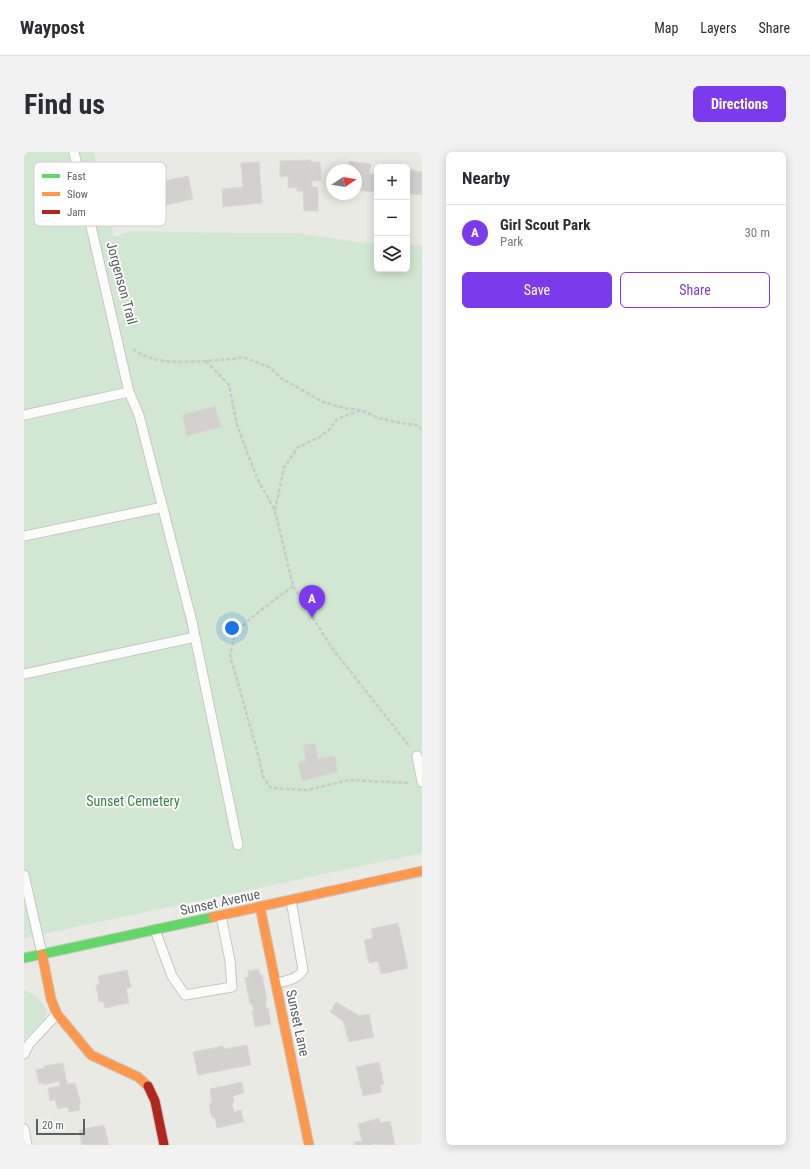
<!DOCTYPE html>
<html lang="en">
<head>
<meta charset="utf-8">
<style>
  body { margin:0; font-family:"Roboto Condensed",sans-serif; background:#f2f2f3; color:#2b2b33 }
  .controls { position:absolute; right:12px; top:12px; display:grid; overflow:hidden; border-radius:6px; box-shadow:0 2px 10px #0003 }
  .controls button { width:36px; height:36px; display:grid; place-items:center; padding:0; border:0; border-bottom:1px solid #e1e1e2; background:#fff; color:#2b2b33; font:20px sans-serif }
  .compass { position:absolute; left:302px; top:12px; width:36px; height:36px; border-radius:50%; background:#fff; box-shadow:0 2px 10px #0003; rotate:78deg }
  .scale { position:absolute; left:12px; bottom:10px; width:49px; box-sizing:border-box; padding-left:4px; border:2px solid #5a5d62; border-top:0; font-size:11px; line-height:14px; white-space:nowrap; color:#5a5d62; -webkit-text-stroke:3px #fff; paint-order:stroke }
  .you { position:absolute; left:208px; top:476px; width:14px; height:14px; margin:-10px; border:3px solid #fff; border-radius:50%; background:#1a73e8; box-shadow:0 0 0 6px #1a73e833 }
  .badge { display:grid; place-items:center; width:26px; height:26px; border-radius:50%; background:#7c3aed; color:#fff; font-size:13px; font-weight:700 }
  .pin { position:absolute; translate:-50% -33px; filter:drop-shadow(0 1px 2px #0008) }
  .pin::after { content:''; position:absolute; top:21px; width:14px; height:12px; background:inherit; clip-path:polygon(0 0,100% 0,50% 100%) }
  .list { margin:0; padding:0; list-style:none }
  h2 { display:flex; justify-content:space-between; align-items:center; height:52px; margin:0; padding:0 16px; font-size:17px }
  h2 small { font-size:13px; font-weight:400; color:#7c7c81 }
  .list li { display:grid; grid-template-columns:26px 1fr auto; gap:12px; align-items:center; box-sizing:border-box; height:56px; padding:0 16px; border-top:1px solid #e1e1e2 }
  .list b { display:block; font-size:15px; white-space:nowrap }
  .list p { margin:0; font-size:13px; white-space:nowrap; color:#7c7c81 }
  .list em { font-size:13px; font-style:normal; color:#7c7c81 }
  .actions { display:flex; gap:8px; padding:12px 16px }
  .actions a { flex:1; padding:9px 0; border:1px solid #7c3aed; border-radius:6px; text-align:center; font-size:14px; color:#7c3aed }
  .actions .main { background:#7c3aed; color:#fff }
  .icon { flex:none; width:22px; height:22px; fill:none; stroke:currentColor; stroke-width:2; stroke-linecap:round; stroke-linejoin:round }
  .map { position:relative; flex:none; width:398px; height:993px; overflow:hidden; border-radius:6px }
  header { display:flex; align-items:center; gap:24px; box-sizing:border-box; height:56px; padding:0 20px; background:#fff; border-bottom:1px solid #e1e1e2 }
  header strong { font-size:19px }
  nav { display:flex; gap:22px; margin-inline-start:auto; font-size:14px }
  .intro { display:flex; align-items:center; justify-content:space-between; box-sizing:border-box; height:96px; padding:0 24px }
  h1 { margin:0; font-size:28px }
  .button { padding:10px 18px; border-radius:6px; background:#7c3aed; color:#fff; font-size:14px; font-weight:700 }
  main { display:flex; gap:24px; padding:0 24px }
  aside { flex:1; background:#fff; border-radius:6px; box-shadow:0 2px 10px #0003 }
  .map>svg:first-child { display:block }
  .green { fill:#d2e7d2 }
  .building { fill:#d2d1ce; stroke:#d9d8d4 }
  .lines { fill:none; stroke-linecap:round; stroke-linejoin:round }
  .lane-casing { stroke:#c6c7c5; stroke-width:11 }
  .fast-casing { stroke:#c7c7c6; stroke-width:11 }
  .slow-casing { stroke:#c7c7c6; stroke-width:11 }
  .jam-casing { stroke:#c7c7c6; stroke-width:11 }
  .path { stroke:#c7cbc9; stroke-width:2.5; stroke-dasharray:4 2; stroke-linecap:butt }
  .lane { stroke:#fcfcfb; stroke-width:9 }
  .fast { stroke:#63d668; stroke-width:9 }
  .slow { stroke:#ff974d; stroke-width:9 }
  .jam { stroke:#b3261e; stroke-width:9 }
  .labels { text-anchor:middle; stroke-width:3.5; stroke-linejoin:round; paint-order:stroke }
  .street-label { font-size:14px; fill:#5a5d62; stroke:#fff }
  .park-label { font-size:14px; fill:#378444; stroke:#fff }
  .key { fill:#fff; stroke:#ceced0; stroke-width:1 }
  .key-label { font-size:11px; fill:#5a5d62 }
</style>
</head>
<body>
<header>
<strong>Waypost</strong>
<nav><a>Map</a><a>Layers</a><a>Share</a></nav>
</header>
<div class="intro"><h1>Find us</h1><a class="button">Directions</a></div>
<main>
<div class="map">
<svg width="398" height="993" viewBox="0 0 398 993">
  <rect width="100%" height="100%" fill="#eaeae5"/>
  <path class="green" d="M0 0H70L90 85 106 79 211 81H274L332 90 353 91V117H383V93H396L398 95V701L0 786Z
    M0 838C10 842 20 849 23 861L21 866 0 888Z"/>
  <path class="building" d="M287 8V10H296L297 28 288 29V35H294V59H280L279 39H273V36H264V24L256 25V9Z
    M325 9 347 12 345 22 353 23V40L332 38V18H324Z
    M235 10 238 51 199 55 198 37 219 35 217 11Z
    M386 18 398 20V43L383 41Z
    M164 24 169 47 139 54 141 63 114 69 112 60 104 62 99 40 141 31 140 29Z
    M191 254 197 275 163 284 158 263Z
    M291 591 294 606 311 604 314 620 278 629 274 611 282 609 279 593Z
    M374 771 384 816 357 822 354 809 345 811 340 788 349 786 347 777Z
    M235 817 236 823H238L243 849H241L242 855V857L244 856 247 872 231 875 228 859H230L228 852H226L221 826 225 825 224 819Z
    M103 818 107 835 102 836 105 851 81 856 79 849 75 850 72 833 76 832 74 824Z
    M312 850 336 864 345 862 350 885 325 890 319 869 306 860Z
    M223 893 227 913 174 923 169 900 199 894 200 897Z
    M355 910 360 932 356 933 358 940 339 944 332 915Z
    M39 911 43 932 51 931 57 952 55 953 56 958 45 960 44 955 34 957 31 948 26 949 24 936 36 934 35 929 20 933 19 931 15 932 12 918 20 916V914Z
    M218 930 220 941 209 944 210 950 208 951 210 960 217 958 220 970 193 976 191 966H188L185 952 188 951 186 937Z
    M355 966 356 971 366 969 371 993H353L352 991 348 993H331L330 990 338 989 334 972Z
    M80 973 85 993H58L55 978 73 974V975Z"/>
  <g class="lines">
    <g class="lane-casing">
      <path id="lane" d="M50 0 105 240 115 263 168 470 214 693
        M0 263 105 240
        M0 384 139 355
        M0 522 171 485
        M393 604 398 630
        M0 723 18 802
        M131 778 148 824 161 843 208 835 206 809 197 764
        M252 831C262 829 273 828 279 818L267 748
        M0 902 5 892 33 862
        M0 977 3 993"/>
    </g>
    <g class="fast-casing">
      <path id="fast" d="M0 806 189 765"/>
    </g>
    <g class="slow-casing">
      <path id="slow" d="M236 755 285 993
        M189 765 398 719
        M18 802 27 847 33 862 67 903 114 925 124 934"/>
    </g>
    <g class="jam-casing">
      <path id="jam" d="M124 934 131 949 140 993"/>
    </g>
    <path class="path" d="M109 197C133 217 181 208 210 207L219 205 245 215 257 226 299 250 320 256 337 258 354 266 382 272H390L398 277
      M182 209 205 233 213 273 233 326 251 359 269 434 308 496 386 595
      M251 358 260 316 274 295 294 286 305 278 313 267 337 258
      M269 434 237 458 212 479 206 503 235 606 239 625 247 636 283 638 325 628 386 631"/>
    <use href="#lane" class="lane"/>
    <use href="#fast" class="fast"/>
    <use href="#slow" class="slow"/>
    <use href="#jam" class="jam"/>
  </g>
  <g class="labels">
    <g class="street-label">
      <text transform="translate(98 131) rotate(75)" y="5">Jorgenson Trail</text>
      <text transform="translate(196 750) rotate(-12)" y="5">Sunset Avenue</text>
      <text transform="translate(274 871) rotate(78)" y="5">Sunset Lane</text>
    </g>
    <g class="park-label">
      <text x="109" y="654">Sunset Cemetery</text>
    </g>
  </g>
  <rect x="10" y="10" width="132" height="64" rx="6" class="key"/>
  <rect x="18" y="22" width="18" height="4" fill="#63d668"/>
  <rect x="18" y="40" width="18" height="4" fill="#ff974d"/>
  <rect x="18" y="58" width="18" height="4" fill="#b3261e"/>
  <g class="key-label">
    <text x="43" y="28">Fast</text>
    <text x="43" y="46">Slow</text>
    <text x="43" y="64">Jam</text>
  </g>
</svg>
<div class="controls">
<button>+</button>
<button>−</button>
<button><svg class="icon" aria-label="layers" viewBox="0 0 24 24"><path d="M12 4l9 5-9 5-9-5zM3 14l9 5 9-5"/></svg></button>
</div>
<svg class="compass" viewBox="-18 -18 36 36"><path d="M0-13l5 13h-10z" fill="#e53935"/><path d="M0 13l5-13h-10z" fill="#7c7c81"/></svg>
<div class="scale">20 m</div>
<div class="you"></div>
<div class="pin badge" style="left:288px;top:466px">A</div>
</div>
<aside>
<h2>Nearby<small></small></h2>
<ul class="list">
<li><span class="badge">A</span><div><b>Girl Scout Park</b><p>Park</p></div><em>30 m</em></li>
</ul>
<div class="actions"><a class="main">Save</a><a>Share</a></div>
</aside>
</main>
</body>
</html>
